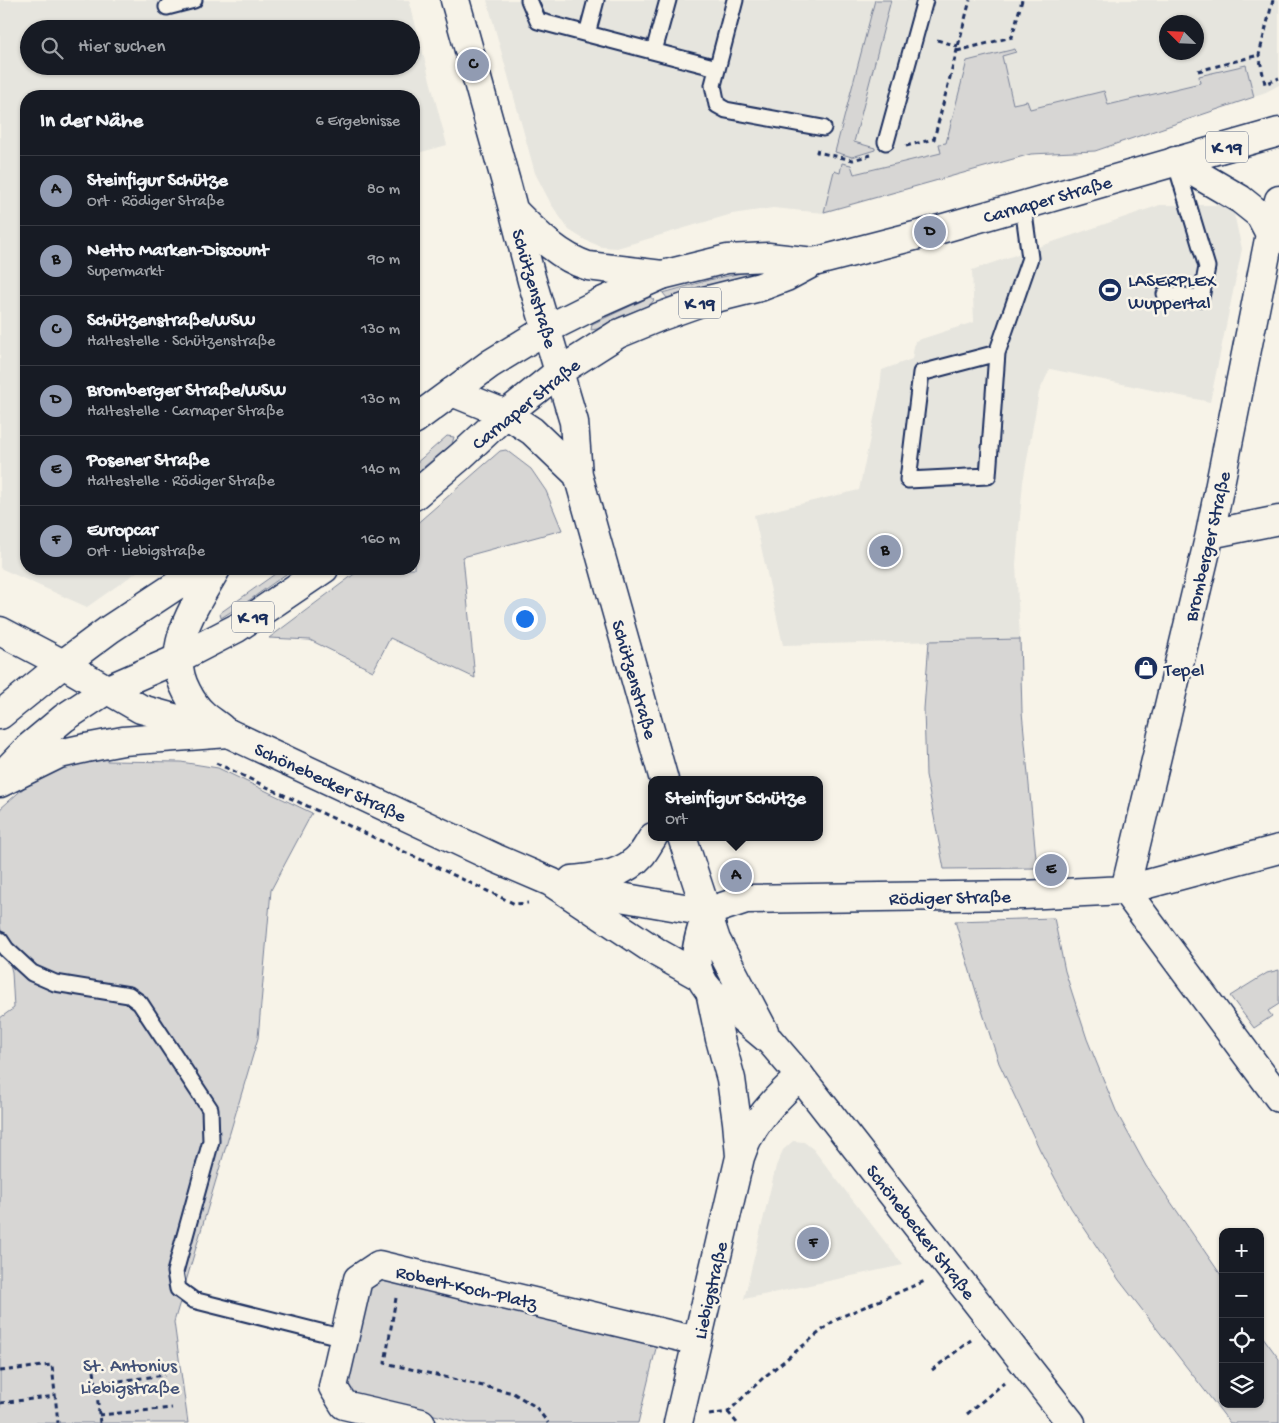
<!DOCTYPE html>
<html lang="de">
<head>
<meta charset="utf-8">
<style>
  body { margin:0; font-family:"Gochi Hand",sans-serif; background:#242831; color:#f1f3f6 }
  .controls { position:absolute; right:15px; bottom:15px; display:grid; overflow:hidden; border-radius:10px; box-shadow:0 1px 4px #0004 }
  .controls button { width:45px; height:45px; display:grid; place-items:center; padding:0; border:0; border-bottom:1px solid #363941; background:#171b24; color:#f1f3f6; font:25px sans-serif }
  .compass { position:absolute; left:1159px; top:15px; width:45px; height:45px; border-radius:50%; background:#171b24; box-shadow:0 1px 4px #0004; rotate:294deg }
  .you { position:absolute; left:524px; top:618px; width:18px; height:18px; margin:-12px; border:4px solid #fff; border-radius:50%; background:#1a73e8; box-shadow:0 0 0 8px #1a73e833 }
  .badge { display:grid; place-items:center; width:32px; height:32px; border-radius:50%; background:#919bb2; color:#111; font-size:16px; font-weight:700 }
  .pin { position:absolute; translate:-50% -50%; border:2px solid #fff; box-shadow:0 1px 5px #0006 }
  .popup { position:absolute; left:648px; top:776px; width:175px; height:65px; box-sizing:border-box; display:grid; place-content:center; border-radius:10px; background:#171b24; filter:drop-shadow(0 1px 4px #0005); font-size:16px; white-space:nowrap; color:#9ea1a6 }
  .popup b { font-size:19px; color:#f1f3f6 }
  .popup::after { content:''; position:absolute; left:50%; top:100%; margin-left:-10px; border:10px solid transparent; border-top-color:#171b24 }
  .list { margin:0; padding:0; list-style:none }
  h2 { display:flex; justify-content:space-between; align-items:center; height:65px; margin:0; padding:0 20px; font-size:21px }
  h2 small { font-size:16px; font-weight:400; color:#9ea1a6 }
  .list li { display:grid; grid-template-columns:32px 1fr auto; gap:15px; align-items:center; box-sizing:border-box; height:70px; padding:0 20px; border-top:1px solid #363941 }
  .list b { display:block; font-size:19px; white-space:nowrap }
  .list p { margin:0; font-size:16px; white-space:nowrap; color:#9ea1a6 }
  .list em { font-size:16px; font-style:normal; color:#9ea1a6 }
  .icon { flex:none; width:28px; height:28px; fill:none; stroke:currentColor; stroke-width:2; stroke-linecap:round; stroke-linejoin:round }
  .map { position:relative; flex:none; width:1279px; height:1423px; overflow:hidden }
  .search { position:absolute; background:#171b24; box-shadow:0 1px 4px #0004; left:20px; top:20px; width:400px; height:55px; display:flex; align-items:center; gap:12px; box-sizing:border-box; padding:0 18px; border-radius:28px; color:#9ea1a6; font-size:19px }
  .panel { position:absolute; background:#171b24; box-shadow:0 1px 4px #0004; left:20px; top:90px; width:400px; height:485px; border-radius:20px }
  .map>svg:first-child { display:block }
  .built { fill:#e6e5de; fill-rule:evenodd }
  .green { fill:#d7d6d4; stroke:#798299 }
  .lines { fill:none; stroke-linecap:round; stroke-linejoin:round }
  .lane-casing { stroke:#1b2f5e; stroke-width:19 }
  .street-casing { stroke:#1b2f5e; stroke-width:31 }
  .secondary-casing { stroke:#1b2f5e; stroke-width:31 }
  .primary-casing { stroke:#1b2f5e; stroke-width:31 }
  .highway-casing { stroke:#1b2f5e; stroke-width:31 }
  .path { stroke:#1b2f5e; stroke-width:3; stroke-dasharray:5 4; stroke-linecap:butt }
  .lane { stroke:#f7f3e8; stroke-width:15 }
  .street { stroke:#f7f3e8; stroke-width:28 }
  .secondary { stroke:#f7f3e8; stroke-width:28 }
  .primary { stroke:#f7f3e8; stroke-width:28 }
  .highway { stroke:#f7f3e8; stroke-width:28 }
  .labels { text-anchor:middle; stroke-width:5; stroke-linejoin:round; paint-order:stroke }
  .shield { fill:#f7f3e8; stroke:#5d6a87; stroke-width:1 }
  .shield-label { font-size:18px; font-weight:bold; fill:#1b2f5e }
  .street-label { font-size:19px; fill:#1b2f5e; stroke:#f7f3e8 }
  .poi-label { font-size:19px; fill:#1b2f5e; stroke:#f7f3e8; text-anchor:start }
  .park-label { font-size:19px; fill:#415076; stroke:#f7f3e8 }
</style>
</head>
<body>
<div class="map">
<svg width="1279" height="1423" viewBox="0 0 1279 1423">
  <rect width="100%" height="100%" fill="#f7f3e8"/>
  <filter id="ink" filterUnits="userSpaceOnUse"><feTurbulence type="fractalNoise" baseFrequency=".02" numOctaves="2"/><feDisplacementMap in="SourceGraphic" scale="10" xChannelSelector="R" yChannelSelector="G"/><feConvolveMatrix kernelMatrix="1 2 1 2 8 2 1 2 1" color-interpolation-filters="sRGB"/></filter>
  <g filter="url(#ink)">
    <path class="built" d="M0 0H409L447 145 414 154V96H26V569H141L87 607 0 568ZM29 29H411V66H29Z
      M487 0H1279V85L1266 92 1095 151 1031 154 824 213 773 208 732 214 617 248 602 247 585 240 569 230 551 204 535 173ZM1166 22H1196V52H1166Z
      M1160 205H1232L1242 249 1210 402 1050 369 1039 392 1023 482 1016 564 1020 639 783 645 754 515 859 490 879 395 882 370 912 359 915 341 974 322 972 270Z
      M793 1141 804 1142 813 1149 903 1265 744 1299 776 1166 783 1150Z"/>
    <path class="green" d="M875 0H891L854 142 875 148V150L852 157 835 152Z
      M1015 49 1016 52 1002 56 1013 104 1027 101 1030 109 1104 91 1108 105 1200 83 1199 76 1246 65 1254 97 1095 151 1031 154 824 212 834 171 840 173 842 163 851 165 854 174 941 153 939 144 946 143 967 61Z
      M765 268V272L713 284 667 298 663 293 709 280Z
      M650 297 654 300 650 305 619 317 597 329 591 330 592 324Z
      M447 436 454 437 452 444 414 475V465Z
      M506 450 531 469 546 491 562 530 463 557 475 678 390 638 373 671 310 640 269 638 361 569H414V526L500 451Z
      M282 569H293L251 599 221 618 220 613Z
      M1020 639 1022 712 1037 868 944 869 926 775 924 709 929 641Z
      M107 753V761L181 762 218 768 312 813 271 890 258 1038 174 1322 188 1423H0V1018L14 1008 12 972 0 926V809L26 786 72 762Z
      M1054 918 1065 971 1087 1039 1117 1113 1146 1166 1223 1278V1404H1260V1333L1279 1359V1423H1230L1119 1280 1071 1208 1040 1150 999 1063 977 995 955 921Z
      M1279 970V1004L1268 1011 1272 1016 1254 1028 1230 996 1267 973Z
      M377 1278 657 1344 638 1423H468L350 1395 345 1388 369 1284Z"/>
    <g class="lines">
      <g class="lane-casing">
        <path id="lane" d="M529 0 538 21 717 68
          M735 0 713 85 717 105 726 110 823 128
          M167 7 194 0
          M587 34 596 0
          M654 51 668 0
          M886 142 925 0
          M1165 294 1201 298 1207 267 1175 161
          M997 353 921 373 908 480 988 476 997 353 1030 258 1023 206
          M0 940 6 949 32 973 55 983 129 995 140 1003 210 1109 211 1141 175 1272 178 1289 193 1300 344 1338"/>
      </g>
      <g class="street-casing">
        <path id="street" d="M1175 161 1240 199 1260 215 1270 234
          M1210 534 1279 520
          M1125 890 1210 534 1270 234 1279 200
          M1125 890 1279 1098
          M707 912 746 899 1023 895 1125 890 1279 849
          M710 991 720 1039 731 1079 737 1122 740 1156
          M421 1423 344 1405 333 1387 358 1279 379 1265 697 1341
          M678 1423 740 1157C743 1150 745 1142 749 1136 762 1112 781 1094 800 1076"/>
      </g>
      <g class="secondary-casing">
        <path id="secondary" d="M455 0 507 186 532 281 568 402 574 422 578 475 664 780
          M516 213C537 234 559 257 588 266L662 275
          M452 392 506 414 532 431 578 475
          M216 569C195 606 163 649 187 692 191 700 196 708 203 714 208 719 215 723 221 728
          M0 631 63 664 141 709 228 733 495 858 551 882 658 953 699 976
          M682 837 716 940 764 1031
          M572 880C599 877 623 876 642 854 646 849 649 843 653 837
          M569 886 626 898 707 912
          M707 912C698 941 687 966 710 991L770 1041 800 1076 1071 1423"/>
      </g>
      <g class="primary-casing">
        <path id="primary" d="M414 420 490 364 547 329 599 303 662 275 727 259 768 257 814 262
          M414 496 461 456 506 414 560 371 618 334 659 317 704 301 760 287 786 277 814 262 930 232 1279 132
          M63 664 110 629 201 569
          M108 689 177 659 237 628 324 569"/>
      </g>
      <g class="highway-casing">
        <path id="highway" d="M0 715 63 664
          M1 776 28 748 64 718 108 689
          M0 783 59 754 86 748 123 741 228 733"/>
      </g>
      <path class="path" d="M1273 0 1259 55 1265 84 1279 78
        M937 40 958 46
        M957 51 1012 37 1022 0
        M1198 71 1259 55
        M906 146 934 139 970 0
        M818 149 817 152 853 160 871 155
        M216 763 515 904 528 903
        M396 1298 385 1363 513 1393 536 1407 548 1423
        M932 1370 971 1340
        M0 1371 52 1365 58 1423
        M94 1371 96 1384
        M0 1403 56 1396
        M728 1412 737 1423
        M967 1414 1004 1383
        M99 1415 172 1408
        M709 1415 728 1412 763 1378 836 1319 925 1281
        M100 1423 96 1384 165 1375"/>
      <use href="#lane" class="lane"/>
      <use href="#street" class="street"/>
      <use href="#secondary" class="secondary"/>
      <use href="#primary" class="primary"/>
      <use href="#highway" class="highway"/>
    </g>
  </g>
  <defs>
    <g id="stadium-disc" transform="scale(1.25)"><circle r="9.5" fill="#1b2f5e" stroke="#f7f3e8"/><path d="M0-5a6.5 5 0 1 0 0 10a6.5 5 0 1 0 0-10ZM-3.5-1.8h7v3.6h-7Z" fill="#fff"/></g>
    <g id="shop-disc" transform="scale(1.25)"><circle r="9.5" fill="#1b2f5e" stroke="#f7f3e8"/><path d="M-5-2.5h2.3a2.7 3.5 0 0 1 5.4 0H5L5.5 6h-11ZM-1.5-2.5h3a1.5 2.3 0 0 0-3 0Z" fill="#fff"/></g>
  </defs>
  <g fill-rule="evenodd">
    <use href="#stadium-disc" x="1110" y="290"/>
    <use href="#shop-disc" x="1146" y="668"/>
  </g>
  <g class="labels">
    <g class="shield">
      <rect x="1206" y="131.5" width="42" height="31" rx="4"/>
      <rect x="679" y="287.5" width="42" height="31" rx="4"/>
      <rect x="232" y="601.5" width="42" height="31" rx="4"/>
    </g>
    <g class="shield-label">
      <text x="1227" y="153">K 19</text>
      <text x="700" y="309">K 19</text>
      <text x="253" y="623">K 19</text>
    </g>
    <g class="street-label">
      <text transform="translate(1047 198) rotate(-16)" y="7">Carnaper Straße</text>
      <text transform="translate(536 288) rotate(74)" y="7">Schützenstraße</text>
      <text transform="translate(525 403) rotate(-39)" y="7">Carnaper Straße</text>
      <text transform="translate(1206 546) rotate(-77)" y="7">Bromberger Straße</text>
      <text transform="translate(636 679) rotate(74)" y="7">Schützenstraße</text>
      <text transform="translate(331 781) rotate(25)" y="7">Schönebecker Straße</text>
      <text transform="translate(950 896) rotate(-1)" y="7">Rödiger Straße</text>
      <text transform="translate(922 1231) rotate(52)" y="7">Schönebecker Straße</text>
      <text transform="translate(467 1286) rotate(13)" y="7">Robert-Koch-Platz</text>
      <text transform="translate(709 1290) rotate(-77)" y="7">Liebigstraße</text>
    </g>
    <g class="poi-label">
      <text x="1128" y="286">LASERPLEX<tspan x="1128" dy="22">Wuppertal</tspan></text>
      <text x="1164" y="675">Tepel</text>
    </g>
    <g class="park-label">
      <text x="130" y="1371">St. Antonius<tspan x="130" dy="22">Liebigstraße</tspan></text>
    </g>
  </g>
</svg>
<div class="controls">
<button>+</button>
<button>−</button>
<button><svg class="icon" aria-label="locate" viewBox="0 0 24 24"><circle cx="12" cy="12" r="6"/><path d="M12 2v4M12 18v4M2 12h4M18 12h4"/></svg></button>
<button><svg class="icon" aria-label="layers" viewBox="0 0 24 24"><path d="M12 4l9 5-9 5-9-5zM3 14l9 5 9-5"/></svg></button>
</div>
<svg class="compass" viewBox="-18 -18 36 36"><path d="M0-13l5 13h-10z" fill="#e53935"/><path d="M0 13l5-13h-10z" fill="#9ea1a6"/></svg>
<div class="you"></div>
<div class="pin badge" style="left:736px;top:876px">A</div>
<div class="popup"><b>Steinfigur Schütze</b>Ort</div>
<div class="pin badge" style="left:885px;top:551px">B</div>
<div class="pin badge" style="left:473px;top:65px">C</div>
<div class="pin badge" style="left:930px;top:232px">D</div>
<div class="pin badge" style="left:1051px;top:870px">E</div>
<div class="pin badge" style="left:813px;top:1243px">F</div>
<div class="search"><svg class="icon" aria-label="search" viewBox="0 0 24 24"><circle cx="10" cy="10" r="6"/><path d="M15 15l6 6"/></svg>Hier suchen</div>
<section class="panel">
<h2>In der Nähe<small>6 Ergebnisse</small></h2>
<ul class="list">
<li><span class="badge">A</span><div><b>Steinfigur Schütze</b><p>Ort · Rödiger Straße</p></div><em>80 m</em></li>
<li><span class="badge">B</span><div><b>Netto Marken-Discount</b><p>Supermarkt</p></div><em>90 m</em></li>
<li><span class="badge">C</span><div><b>Schützenstraße/WSW</b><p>Haltestelle · Schützenstraße</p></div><em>130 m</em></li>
<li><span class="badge">D</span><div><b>Bromberger Straße/WSW</b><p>Haltestelle · Carnaper Straße</p></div><em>130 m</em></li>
<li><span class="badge">E</span><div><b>Posener Straße</b><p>Haltestelle · Rödiger Straße</p></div><em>140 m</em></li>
<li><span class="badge">F</span><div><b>Europcar</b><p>Ort · Liebigstraße</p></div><em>160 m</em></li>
</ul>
</section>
</div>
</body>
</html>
